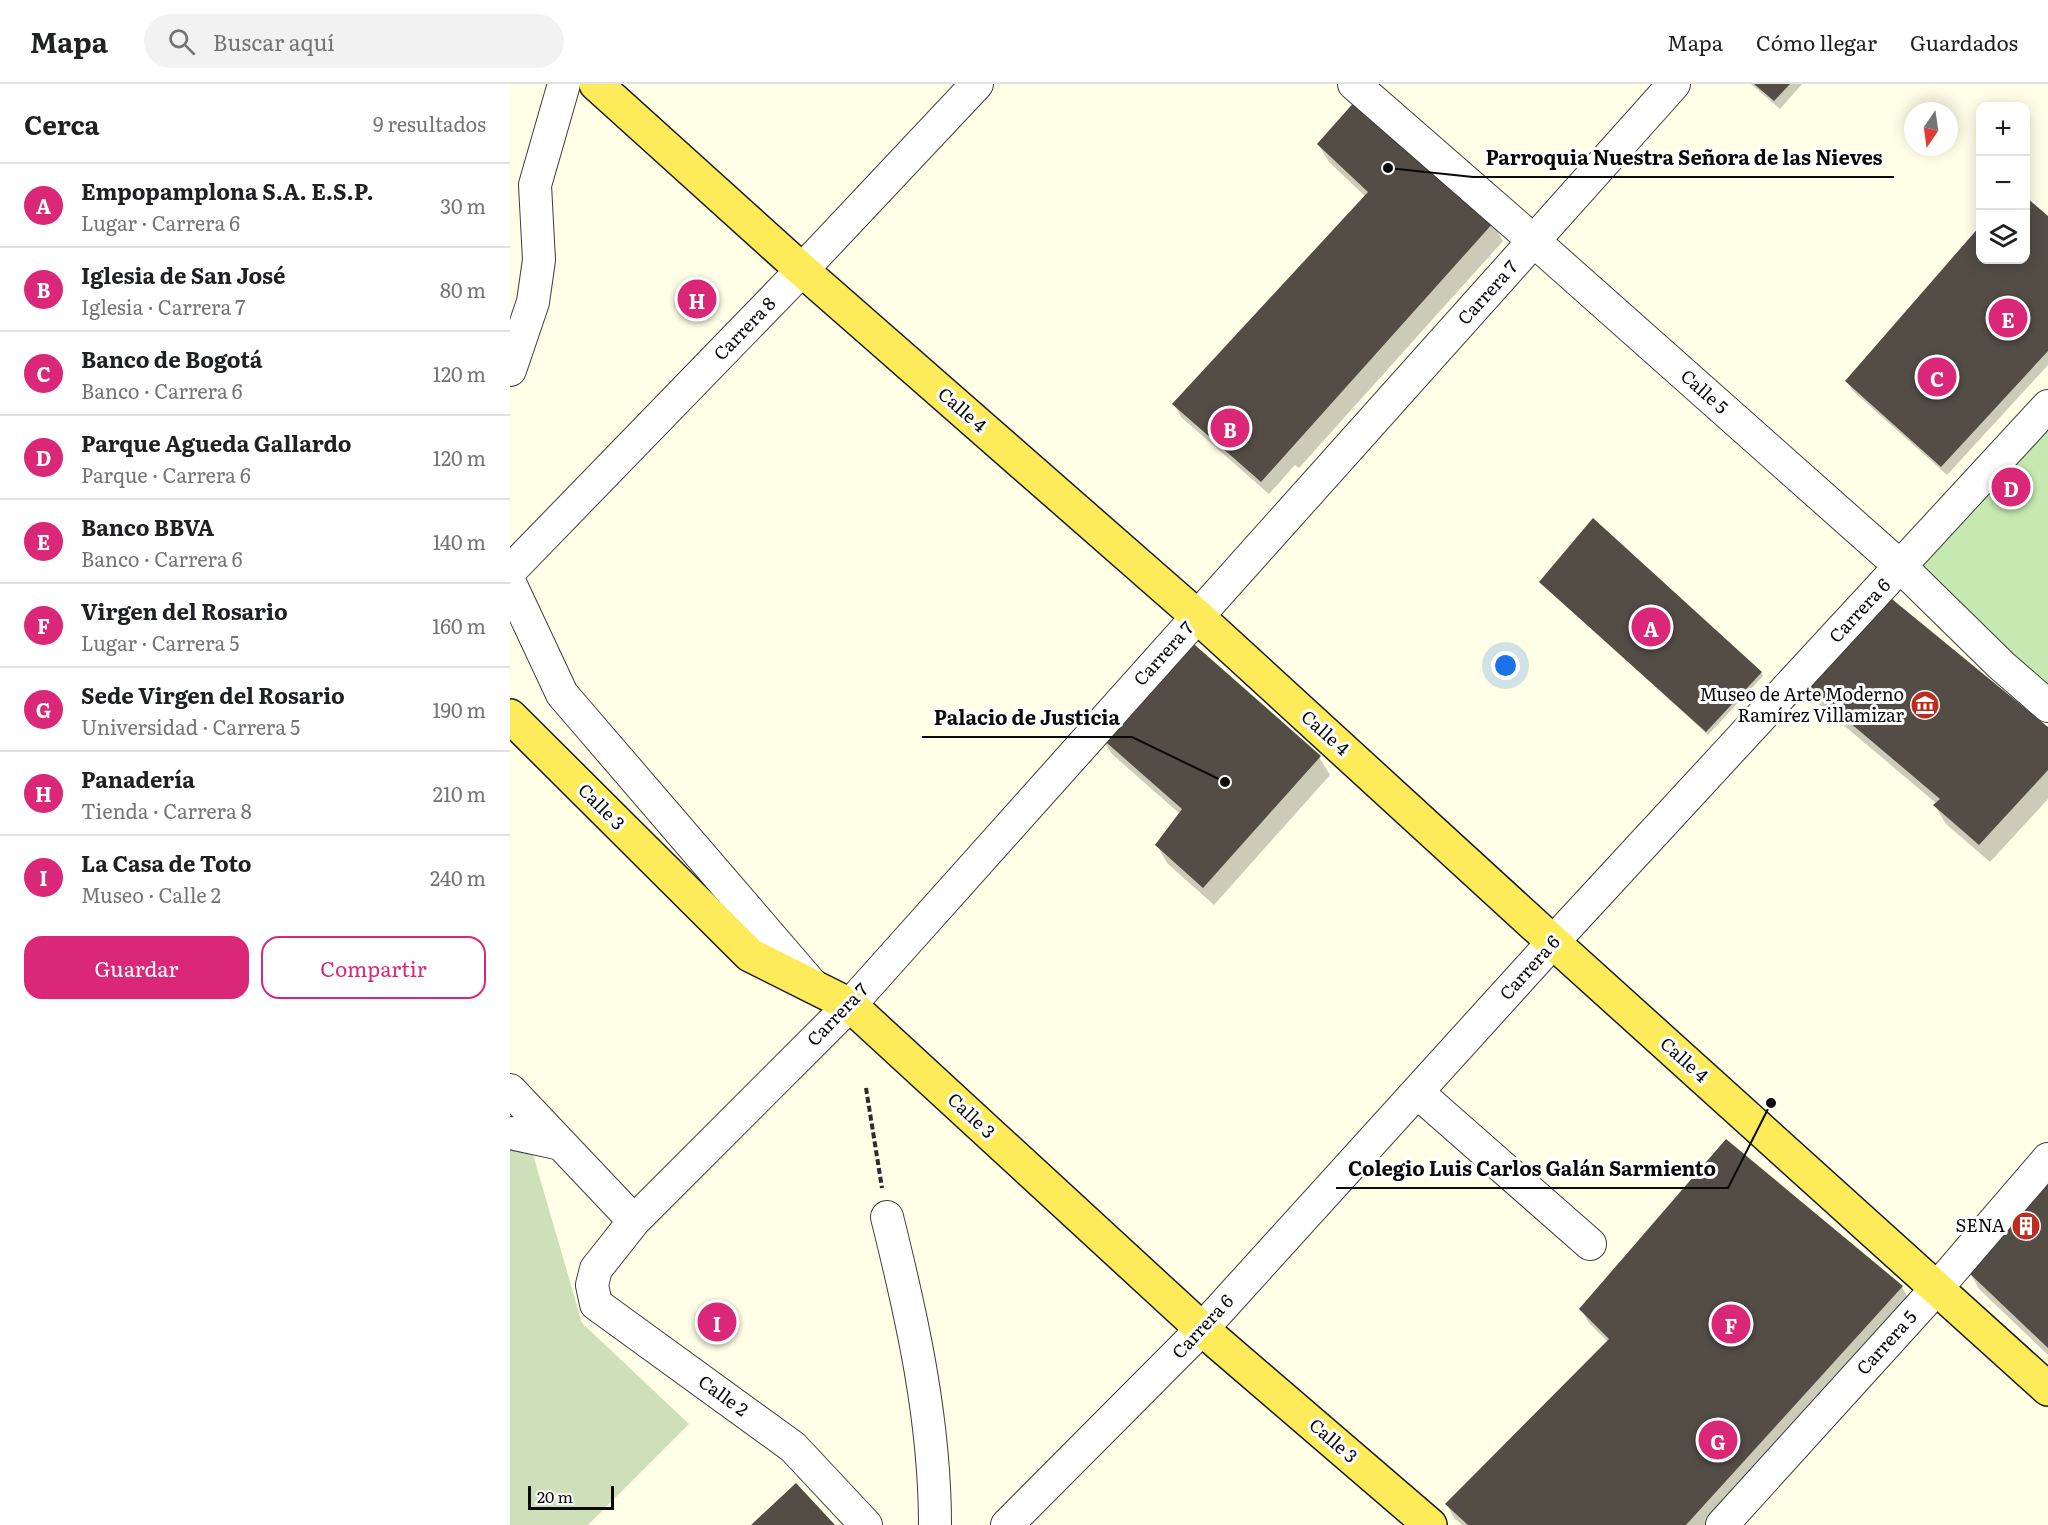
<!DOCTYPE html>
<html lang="es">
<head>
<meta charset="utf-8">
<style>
  body { margin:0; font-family:Literata,serif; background:#f2f2f2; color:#202124 }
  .controls { position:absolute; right:18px; top:18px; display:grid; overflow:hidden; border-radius:12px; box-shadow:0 3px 15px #0003 }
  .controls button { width:54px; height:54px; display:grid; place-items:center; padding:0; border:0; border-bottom:2px solid #e0e0e0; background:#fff; color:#202124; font:30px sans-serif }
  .compass { position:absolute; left:1394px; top:18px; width:54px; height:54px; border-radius:50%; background:#fff; box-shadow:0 3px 15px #0003; rotate:193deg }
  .scale { position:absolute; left:18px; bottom:15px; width:86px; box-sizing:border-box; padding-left:6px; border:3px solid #0a0a0a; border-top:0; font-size:16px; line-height:21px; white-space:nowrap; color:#0a0a0a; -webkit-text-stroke:4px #fff; paint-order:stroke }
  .you { position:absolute; left:996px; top:582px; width:21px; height:21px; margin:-15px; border:4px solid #fff; border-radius:50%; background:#1a73e8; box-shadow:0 0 0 9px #1a73e833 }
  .badge { display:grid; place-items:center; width:39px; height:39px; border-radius:50%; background:#db2777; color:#fff; font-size:20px; font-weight:700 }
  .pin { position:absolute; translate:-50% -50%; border:3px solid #fff; box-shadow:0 2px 6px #0006 }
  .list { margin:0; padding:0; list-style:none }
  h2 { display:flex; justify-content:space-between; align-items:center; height:78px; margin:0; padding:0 24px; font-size:26px }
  h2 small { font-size:20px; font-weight:400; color:#757577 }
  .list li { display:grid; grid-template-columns:39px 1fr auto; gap:18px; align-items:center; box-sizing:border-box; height:84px; padding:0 24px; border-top:2px solid #e0e0e0 }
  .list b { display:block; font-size:22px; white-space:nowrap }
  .list p { margin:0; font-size:20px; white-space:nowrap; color:#757577 }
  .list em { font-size:20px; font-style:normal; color:#757577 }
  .actions { display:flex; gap:12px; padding:18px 24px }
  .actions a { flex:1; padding:14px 0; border:2px solid #db2777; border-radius:18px; text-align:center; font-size:21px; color:#db2777 }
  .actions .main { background:#db2777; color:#fff }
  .icon { flex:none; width:33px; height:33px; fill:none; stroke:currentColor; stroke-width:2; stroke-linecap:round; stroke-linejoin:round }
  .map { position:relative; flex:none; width:1538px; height:1441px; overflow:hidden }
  header { display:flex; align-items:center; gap:36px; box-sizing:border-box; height:84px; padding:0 30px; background:#fff; border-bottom:2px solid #e0e0e0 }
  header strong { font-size:28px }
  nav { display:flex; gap:33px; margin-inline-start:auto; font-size:21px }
  .search { width:420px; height:54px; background:#f2f2f2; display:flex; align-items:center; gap:15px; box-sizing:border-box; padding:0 21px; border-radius:33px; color:#757577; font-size:22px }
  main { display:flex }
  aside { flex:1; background:#fff }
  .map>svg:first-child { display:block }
  .green { fill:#c6e9b1 }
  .cemetery { fill:#cee0ba }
  .shadow { fill:#0003 }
  .building { fill:#534d46 }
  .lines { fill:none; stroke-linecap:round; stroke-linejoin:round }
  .minor-casing { stroke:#3d3d3d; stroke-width:34 }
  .major-casing { stroke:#1b1b1b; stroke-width:36 }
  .path { stroke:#2c2c2c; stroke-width:4; stroke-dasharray:6 3; stroke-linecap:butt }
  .minor { stroke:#fff; stroke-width:32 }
  .major { stroke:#fdeb59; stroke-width:33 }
  .labels { text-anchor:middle; stroke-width:6; stroke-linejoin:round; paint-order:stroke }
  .street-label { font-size:18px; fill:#0a0a0a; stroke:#fff }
  .poi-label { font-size:18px; fill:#0a0a0a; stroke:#fff; text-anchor:end }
  .leader { fill:none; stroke:#0a0a0a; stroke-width:2 }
  .callout-dot { fill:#0a0a0a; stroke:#fff; stroke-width:2 }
  .callout-label { font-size:20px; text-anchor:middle; font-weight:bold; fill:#0a0a0a; stroke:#fff; stroke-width:6; stroke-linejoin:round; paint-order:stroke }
</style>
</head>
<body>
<header>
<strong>Mapa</strong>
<div class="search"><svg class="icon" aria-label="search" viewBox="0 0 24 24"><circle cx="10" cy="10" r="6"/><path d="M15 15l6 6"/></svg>Buscar aquí</div>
<nav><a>Mapa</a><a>Cómo llegar</a><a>Guardados</a></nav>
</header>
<main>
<aside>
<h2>Cerca<small>9 resultados</small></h2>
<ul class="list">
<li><span class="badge">A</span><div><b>Empopamplona S.A. E.S.P.</b><p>Lugar · Carrera 6</p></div><em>30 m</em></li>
<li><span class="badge">B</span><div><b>Iglesia de San José</b><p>Iglesia · Carrera 7</p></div><em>80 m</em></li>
<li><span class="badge">C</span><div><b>Banco de Bogotá</b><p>Banco · Carrera 6</p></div><em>120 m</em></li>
<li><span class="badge">D</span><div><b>Parque Agueda Gallardo</b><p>Parque · Carrera 6</p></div><em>120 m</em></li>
<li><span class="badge">E</span><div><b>Banco BBVA</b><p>Banco · Carrera 6</p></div><em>140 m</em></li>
<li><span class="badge">F</span><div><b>Virgen del Rosario</b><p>Lugar · Carrera 5</p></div><em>160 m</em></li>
<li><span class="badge">G</span><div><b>Sede Virgen del Rosario</b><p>Universidad · Carrera 5</p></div><em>190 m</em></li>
<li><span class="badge">H</span><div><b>Panadería</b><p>Tienda · Carrera 8</p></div><em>210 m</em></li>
<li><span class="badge">I</span><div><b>La Casa de Toto</b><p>Museo · Calle 2</p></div><em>240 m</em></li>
</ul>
<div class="actions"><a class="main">Guardar</a><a>Compartir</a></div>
</aside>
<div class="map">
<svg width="1538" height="1441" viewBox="0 0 1538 1441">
  <rect width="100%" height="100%" fill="#fffee7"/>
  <path class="green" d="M1538 323V618L1391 483Z"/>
  <path class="cemetery" d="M0 1062 22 1067 72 1239 179 1340 78 1441H0Z"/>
  <path class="shadow" d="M1241 0H1292L1270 25Z
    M808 60 983 139 993 157 789 384 785 381 759 410 671 333 664 320 856 113 819 78Z
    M1516 115 1538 134V281L1437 391 1342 306 1337 297 1470 145V176H1516Z
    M1031 498 1251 589 1253 592 1198 651Z
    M1295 599 1538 645V715L1480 778 1436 740 1425 722 1427 720 1305 617Z
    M591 653 809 673 820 691 704 821 657 779 647 761 670 730 602 670Z
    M1538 1100V1271L1469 1205 1459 1187Z
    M1392 1203 1399 1216 1196 1441H952L944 1434 937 1420 1098 1258 1079 1239 1071 1225Z"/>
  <path class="building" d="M1244 0H1280L1264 17Z
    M846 16 984 138 751 398 662 320 858 108 807 60Z
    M1516 113 1538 132V267L1431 383 1335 297 1470 142V176H1516Z
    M1083 434 1252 588 1196 648 1029 498Z
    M1377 511 1538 643V686L1469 761 1423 721 1430 715 1293 599Z
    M677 554 811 672 693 804 645 761 672 725 589 652Z
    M1216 1055 1393 1202 1176 1441H958L935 1420 1099 1255 1069 1225Z
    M1538 1098V1264L1457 1187Z
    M286 1399 325 1441H241Z"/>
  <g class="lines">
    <g class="minor-casing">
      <path id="minor" d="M844 0 1024 157 1391 483 1491 581 1538 622
        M0 286 23 218 29 176 25 101 54 0
        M0 487 292 186 467 0
        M0 499 52 610 304 903
        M0 1006 124 1137
        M907 1008 1080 1160
        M0 1049 51 1060
        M377 1133C402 1233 425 1336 425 1441
        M356 1441 283 1363 86 1220 82 1201 86 1185 124 1137 340 921 1164 0
        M497 1441 692 1245 1043 858 1538 322
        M1212 1441 1427 1204 1538 1075"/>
    </g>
    <g class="major-casing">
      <path id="major" d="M86 0 292 186 687 532 1043 858 1538 1305
        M0 632 240 871 340 921 692 1245 920 1441"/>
    </g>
    <path class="path" d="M356 1004 372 1104"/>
    <use href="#minor" class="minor"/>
    <use href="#major" class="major"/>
  </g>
  <defs>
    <g id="museum-disc" transform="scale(1.5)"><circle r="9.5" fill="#bd2d1f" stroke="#fff"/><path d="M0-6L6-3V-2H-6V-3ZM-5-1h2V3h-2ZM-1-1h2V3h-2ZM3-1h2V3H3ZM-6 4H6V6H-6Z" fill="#fff"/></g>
    <g id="building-disc" transform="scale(1.5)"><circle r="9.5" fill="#bd2d1f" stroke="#fff"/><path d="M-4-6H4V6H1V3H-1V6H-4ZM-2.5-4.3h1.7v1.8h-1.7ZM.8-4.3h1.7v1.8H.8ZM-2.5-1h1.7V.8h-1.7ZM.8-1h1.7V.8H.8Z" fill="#fff"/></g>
  </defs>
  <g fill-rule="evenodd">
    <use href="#museum-disc" x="1415" y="621"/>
    <use href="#building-disc" x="1516" y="1142"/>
  </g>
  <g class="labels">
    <g class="street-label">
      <text transform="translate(978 209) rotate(-48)" y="6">Carrera 7</text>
      <text transform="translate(235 245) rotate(-46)" y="6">Carrera 8</text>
      <text transform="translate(1194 308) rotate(42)" y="6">Calle 5</text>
      <text transform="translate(452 326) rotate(41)" y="6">Calle 4</text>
      <text transform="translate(1350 527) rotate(-47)" y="6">Carrera 6</text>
      <text transform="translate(654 570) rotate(-48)" y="6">Carrera 7</text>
      <text transform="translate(815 649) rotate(42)" y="6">Calle 4</text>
      <text transform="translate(91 723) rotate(45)" y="6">Calle 3</text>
      <text transform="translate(1020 884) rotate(-48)" y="6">Carrera 6</text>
      <text transform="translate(328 931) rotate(-46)" y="6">Carrera 7</text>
      <text transform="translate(1174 976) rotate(42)" y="6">Calle 4</text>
      <text transform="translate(461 1032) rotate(43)" y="6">Calle 3</text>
      <text transform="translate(693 1243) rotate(-47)" y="6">Carrera 6</text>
      <text transform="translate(1377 1259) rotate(-48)" y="6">Carrera 5</text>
      <text transform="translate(213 1312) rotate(36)" y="6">Calle 2</text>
      <text transform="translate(823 1357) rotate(41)" y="6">Calle 3</text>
    </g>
    <g class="poi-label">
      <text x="1394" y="617">Museo de Arte Moderno<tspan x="1394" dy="21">Ramírez Villamizar</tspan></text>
      <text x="1495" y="1148">SENA</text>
    </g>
  </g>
  <path class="leader" d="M878 84L963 93H1384M715 698L622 653H412M1261 1019L1218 1104H826"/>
  <g class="callout-dot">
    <circle cx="878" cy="84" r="6"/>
    <circle cx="715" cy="698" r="6"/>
    <circle cx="1261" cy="1019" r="6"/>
  </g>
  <g class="callout-label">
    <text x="1174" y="81">Parroquia Nuestra Señora de las Nieves</text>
    <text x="517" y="641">Palacio de Justicia</text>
    <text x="1022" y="1092">Colegio Luis Carlos Galán Sarmiento</text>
  </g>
</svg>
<div class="controls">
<button>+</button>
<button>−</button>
<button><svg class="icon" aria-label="layers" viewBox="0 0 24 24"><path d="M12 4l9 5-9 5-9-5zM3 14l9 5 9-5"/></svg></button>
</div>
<svg class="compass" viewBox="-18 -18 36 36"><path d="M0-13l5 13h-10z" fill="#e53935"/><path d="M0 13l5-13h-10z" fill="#757577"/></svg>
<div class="scale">20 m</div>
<div class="you"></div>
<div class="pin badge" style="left:1141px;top:543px">A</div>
<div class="pin badge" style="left:720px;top:344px">B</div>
<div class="pin badge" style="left:1427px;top:293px">C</div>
<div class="pin badge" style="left:1501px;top:403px">D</div>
<div class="pin badge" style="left:1498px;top:234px">E</div>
<div class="pin badge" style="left:1221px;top:1240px">F</div>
<div class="pin badge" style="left:1208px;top:1356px">G</div>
<div class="pin badge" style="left:187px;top:215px">H</div>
<div class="pin badge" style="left:207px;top:1238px">I</div>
</div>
</main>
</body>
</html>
